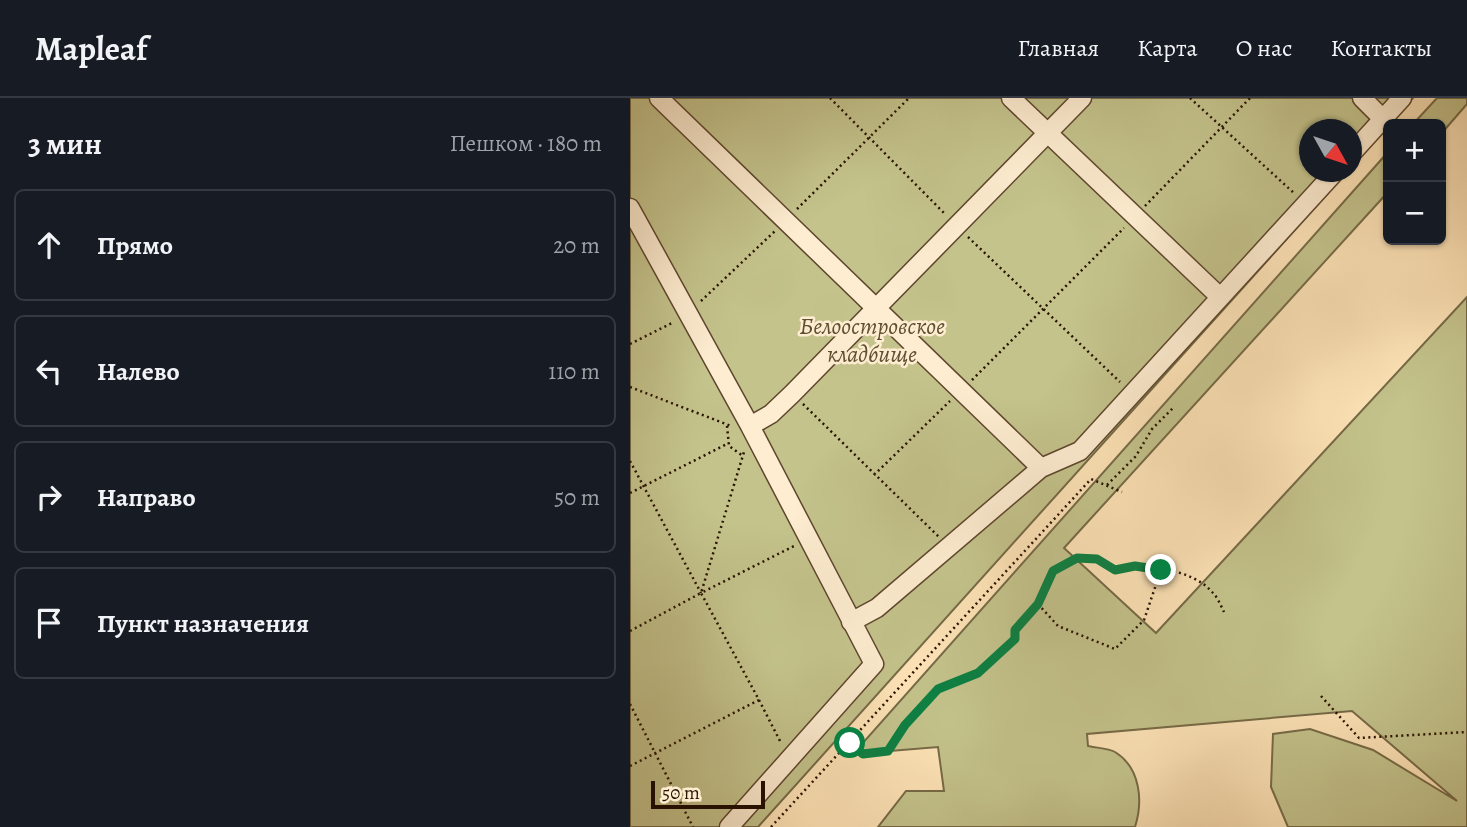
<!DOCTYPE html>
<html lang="ru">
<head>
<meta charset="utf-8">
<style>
  body { margin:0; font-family:Alegreya,serif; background:#20242c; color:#f1f3f6 }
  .controls { position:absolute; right:21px; top:21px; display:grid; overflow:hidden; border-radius:10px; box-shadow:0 2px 5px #0004 }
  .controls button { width:63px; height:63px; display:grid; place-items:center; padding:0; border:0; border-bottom:2px solid #363941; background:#171b24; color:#f1f3f6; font:35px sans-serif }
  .compass { position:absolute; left:669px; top:21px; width:63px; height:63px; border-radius:50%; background:#171b24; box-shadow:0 2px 5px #0004; rotate:130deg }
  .scale { position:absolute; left:21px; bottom:18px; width:114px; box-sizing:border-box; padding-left:7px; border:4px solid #291200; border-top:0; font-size:19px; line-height:24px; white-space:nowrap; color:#291200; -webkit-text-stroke:5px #feedd1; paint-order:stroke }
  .stop { position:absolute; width:21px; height:21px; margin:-16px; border:5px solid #0b8043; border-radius:50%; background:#fff }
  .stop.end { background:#0b8043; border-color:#fff; box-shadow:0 2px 7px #0008 }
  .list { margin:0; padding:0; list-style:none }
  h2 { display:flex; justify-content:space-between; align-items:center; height:91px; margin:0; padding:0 28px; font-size:30px }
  h2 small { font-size:23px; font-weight:400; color:#9ea1a6 }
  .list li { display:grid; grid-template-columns:46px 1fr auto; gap:21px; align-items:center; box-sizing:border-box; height:112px; margin:0 14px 14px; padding:0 14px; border:2px solid #363941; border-radius:10px }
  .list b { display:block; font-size:26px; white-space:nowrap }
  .list em { font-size:23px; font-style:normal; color:#9ea1a6 }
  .icon { flex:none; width:38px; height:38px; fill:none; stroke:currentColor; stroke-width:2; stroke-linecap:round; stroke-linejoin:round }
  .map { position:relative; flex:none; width:837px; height:729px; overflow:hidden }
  header { display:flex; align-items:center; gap:42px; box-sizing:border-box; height:98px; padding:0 35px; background:#171b24; border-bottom:2px solid #363941 }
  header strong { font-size:33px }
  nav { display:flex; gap:38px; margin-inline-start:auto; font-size:24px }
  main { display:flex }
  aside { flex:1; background:#171b24 }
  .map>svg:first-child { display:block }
  .green { fill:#c4c38c; stroke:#766a46; stroke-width:2 }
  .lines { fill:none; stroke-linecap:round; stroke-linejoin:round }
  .minor-casing { stroke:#5e462e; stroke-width:21 }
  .path { stroke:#291200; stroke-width:2.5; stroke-dasharray:2 3.5; stroke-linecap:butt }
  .minor { stroke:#feedd1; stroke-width:18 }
  .route { stroke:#0b8043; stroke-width:9 }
  .labels { text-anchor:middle; stroke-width:5; stroke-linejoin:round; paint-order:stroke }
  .park-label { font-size:24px; font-style:italic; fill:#5f5031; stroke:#feedd1 }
</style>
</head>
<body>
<header>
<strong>Mapleaf</strong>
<nav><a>Главная</a><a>Карта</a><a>О нас</a><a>Контакты</a></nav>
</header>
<main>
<aside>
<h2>3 мин<small>Пешком · 180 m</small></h2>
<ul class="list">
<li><svg class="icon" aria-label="ahead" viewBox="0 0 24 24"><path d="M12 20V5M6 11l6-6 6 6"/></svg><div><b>Прямо</b></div><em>20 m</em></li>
<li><svg class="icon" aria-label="left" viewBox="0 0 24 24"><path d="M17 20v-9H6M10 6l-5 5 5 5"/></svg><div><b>Налево</b></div><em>110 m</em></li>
<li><svg class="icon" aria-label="right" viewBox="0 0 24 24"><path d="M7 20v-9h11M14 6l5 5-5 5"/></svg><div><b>Направо</b></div><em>50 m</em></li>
<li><svg class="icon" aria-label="arrive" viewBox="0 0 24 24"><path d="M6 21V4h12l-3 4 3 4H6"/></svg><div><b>Пункт назначения</b></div></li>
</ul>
</aside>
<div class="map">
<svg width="837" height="729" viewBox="0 0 837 729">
  <rect width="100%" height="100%" fill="#fee4b8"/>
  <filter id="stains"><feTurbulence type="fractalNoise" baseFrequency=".00286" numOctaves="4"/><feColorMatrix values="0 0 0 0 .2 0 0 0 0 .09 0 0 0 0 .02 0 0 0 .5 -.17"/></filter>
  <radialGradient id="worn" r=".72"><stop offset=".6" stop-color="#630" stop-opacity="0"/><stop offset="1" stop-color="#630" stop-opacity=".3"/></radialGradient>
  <path class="green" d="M0 0H783L722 68V32H680V74H717L128 729H0Z
    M807 0H837V6L811 36V26H783Z
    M758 54V94L434 450 526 535 837 199V729H658L641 689 643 636 680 631 743 652 827 703 722 613 457 636 458 648C466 650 478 650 485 654 511 670 513 704 505 729H248L276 693H314L308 649 223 656Z"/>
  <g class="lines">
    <g class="minor-casing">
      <path id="minor" d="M29 0 411 370
        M381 0 590 199
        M732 0 753 21
        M722 55 772 0
        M0 110 120 328 244 566 99 729
        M120 328 141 316 162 296 452 0
        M221 524 247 510 411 370 450 353 705 74"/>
    </g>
    <path class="path" d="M200 0 316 117
      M560 0 665 96
      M515 108 620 0
      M167 111 279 0
      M338 139 490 284
      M71 203 145 133
      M0 246 44 224
      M342 282 494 130
      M0 289 101 328
      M173 306 309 439
      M97 328 99 348 113 358
      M0 363 71 495
      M244 377 320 303
      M477 387 506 358 522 331 544 309
      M0 395 99 345
      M408 506 428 528 485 551 514 522 531 472
      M0 533 71 495 114 354
      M691 598 729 640 837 634
      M129 602 151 645
      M0 606 63 729
      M220 645 233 656 259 653 275 627 308 591 348 575 385 542V532L408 506 423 473 447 460 467 461 486 472C515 466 562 470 583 495 588 500 591 508 594 514
      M0 668 129 602 71 495 164 448
      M141 729 461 381 492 394"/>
    <use href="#minor" class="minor"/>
  </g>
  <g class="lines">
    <path class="route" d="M220 645 233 656 258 653 275 627 308 591 348 575 385 541V532L408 506 423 473 447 460 467 461 485 472 505 468 531 472"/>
  </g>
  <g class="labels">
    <g class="park-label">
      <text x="242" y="236">Белоостровское<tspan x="242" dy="28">кладбище</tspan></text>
    </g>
  </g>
  <rect width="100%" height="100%" filter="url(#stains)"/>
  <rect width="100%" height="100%" fill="url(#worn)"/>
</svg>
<div class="controls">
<button>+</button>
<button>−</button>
</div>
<svg class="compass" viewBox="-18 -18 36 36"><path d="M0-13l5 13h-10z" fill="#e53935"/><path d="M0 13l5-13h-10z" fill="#9ea1a6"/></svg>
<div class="scale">50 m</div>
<div class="stop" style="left:220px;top:645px"></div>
<div class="stop end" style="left:531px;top:472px"></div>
</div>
</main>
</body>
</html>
